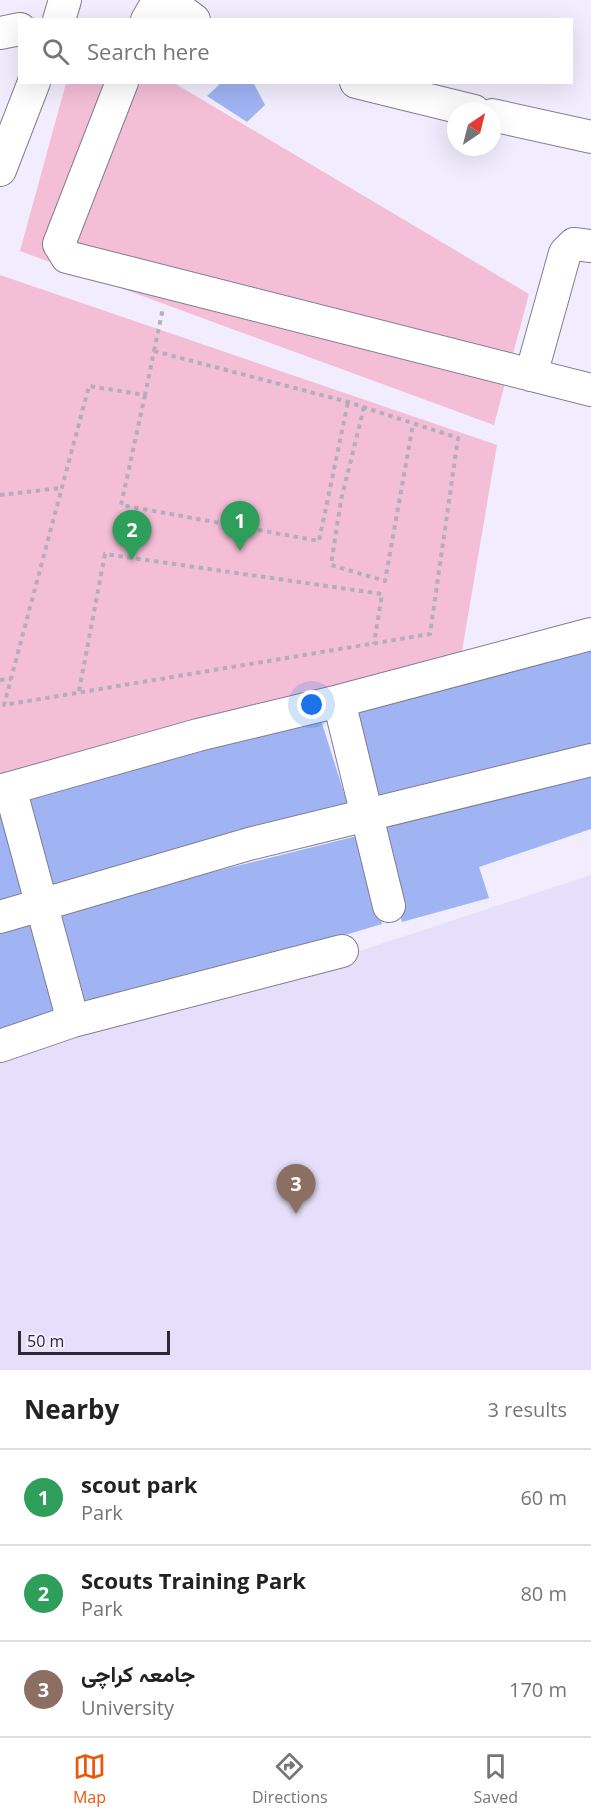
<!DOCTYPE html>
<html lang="en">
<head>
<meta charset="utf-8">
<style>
  body { margin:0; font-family:"Open Sans",Vazirmatn,sans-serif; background:#f2f2f2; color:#222 }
  .compass { position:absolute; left:447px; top:102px; width:54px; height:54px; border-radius:50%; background:#fff; box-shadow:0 6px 24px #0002; rotate:35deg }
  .scale { position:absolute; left:18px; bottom:15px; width:152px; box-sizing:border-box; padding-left:6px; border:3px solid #2b2931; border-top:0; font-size:16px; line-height:21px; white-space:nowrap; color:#2b2931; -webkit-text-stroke:4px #f1edfe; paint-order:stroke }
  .you { position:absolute; left:312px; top:705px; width:21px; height:21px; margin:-15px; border:4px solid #fff; border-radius:50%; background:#1a73e8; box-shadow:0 0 0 9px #1a73e833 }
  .badge { display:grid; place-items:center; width:39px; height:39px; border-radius:50%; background:#ea580c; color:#fff; font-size:20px; font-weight:700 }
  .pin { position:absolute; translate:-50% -50px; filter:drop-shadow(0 2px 3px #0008) }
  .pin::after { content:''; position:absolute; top:32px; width:21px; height:18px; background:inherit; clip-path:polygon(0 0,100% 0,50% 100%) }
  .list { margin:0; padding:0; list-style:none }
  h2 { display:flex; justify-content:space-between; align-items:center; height:78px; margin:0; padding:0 24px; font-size:26px }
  h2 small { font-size:20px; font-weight:400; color:#767676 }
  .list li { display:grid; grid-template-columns:39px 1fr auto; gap:18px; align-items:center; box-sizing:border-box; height:96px; padding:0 24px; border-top:2px solid #e0e0e0 }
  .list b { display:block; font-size:22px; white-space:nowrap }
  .list p { margin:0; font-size:20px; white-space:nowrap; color:#767676 }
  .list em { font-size:20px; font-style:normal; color:#767676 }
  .icon { flex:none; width:33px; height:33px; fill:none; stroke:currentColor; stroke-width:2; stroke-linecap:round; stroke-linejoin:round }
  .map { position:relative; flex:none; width:591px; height:1370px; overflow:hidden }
  .search { position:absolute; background:#fff; box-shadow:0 6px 24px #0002; left:18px; right:18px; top:18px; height:66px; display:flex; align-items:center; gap:15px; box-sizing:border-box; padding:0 21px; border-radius:0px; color:#767676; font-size:22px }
  .sheet { height:366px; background:#fff }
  nav { display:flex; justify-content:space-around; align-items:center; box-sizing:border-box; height:84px; border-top:2px solid #e0e0e0; background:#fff; font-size:16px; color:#767676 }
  nav a { display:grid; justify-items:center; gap:3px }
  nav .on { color:#ea580c }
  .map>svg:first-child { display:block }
  .built { fill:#e6dffb }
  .green { fill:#f5bed7 }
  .building { fill:#a0b3f3 }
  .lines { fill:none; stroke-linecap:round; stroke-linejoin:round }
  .minor-casing { stroke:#827d90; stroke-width:34 }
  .path { stroke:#b2afbd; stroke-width:4; stroke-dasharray:4.5 4.5; stroke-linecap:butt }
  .minor { stroke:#fff; stroke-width:32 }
</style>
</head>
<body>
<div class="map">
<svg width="591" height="1370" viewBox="0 0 591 1370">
  <rect width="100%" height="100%" fill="#f1edfe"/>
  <path class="built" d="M591 875V1370H0V1059L344 956Z"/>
  <path class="green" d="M66 83H174L529 294 494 425 20 251Z
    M0 275 497 445 461 657 0 777Z"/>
  <path class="building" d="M222 82H253L265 105 247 122 207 96Z
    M591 647V747L372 801 354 713Z
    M320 717 350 812 48 897 27 796Z
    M591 771V829L479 867 489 898 402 922 376 828Z
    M0 789 28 897 0 905Z
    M365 834 382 924 78 1014 52 912Z
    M34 920 61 1015 0 1033V930Z"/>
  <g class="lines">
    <g class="minor-casing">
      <path id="minor" d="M167 0 194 20
        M59 20 65 0
        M147 20 159 0
        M0 33 20 29
        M122 82 59 244 67 257 591 390
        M356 82 474 111
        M492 115 591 137
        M0 170 34 82
        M531 375 565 253 574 244 591 246
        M339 701 389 906
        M10 788 73 1021
        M0 791 198 735 339 701 591 634
        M0 917 249 844 591 760
        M0 1046 73 1021 342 951"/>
    </g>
    <path class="path" d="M154 351 348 402 458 438 430 634 4 705 89 386 145 395Z
      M154 351 163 308
      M145 395 121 505 319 541 348 402
      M364 407 341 500 331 565 385 581 413 424
      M0 495 61 488
      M0 680 11 679
      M79 691 105 554 382 594 374 644"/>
    <use href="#minor" class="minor"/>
  </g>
</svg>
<svg class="compass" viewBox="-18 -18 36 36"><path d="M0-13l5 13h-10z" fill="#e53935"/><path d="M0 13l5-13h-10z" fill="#767676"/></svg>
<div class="scale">50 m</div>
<div class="you"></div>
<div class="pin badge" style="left:240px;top:551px;background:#2e9e5b">1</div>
<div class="pin badge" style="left:132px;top:560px;background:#2e9e5b">2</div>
<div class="pin badge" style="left:296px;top:1214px;background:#8d6e63">3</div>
<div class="search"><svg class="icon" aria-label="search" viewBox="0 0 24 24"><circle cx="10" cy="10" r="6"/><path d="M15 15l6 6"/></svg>Search here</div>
</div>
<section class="sheet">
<h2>Nearby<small>3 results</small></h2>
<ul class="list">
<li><span class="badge" style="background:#2e9e5b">1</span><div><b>scout park</b><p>Park</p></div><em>60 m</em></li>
<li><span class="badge" style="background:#2e9e5b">2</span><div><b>Scouts Training Park</b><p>Park</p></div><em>80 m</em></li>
<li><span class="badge" style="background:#8d6e63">3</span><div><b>جامعہ کراچی</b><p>University</p></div><em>170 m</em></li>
</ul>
</section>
<nav>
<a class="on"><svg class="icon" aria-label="map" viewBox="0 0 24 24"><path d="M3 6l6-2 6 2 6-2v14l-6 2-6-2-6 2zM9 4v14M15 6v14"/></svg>Map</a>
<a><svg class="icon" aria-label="directions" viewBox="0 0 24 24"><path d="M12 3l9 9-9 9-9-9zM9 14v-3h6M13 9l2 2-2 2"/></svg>Directions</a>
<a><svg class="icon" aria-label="saved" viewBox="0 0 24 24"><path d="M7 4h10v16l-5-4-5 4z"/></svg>Saved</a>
</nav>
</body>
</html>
